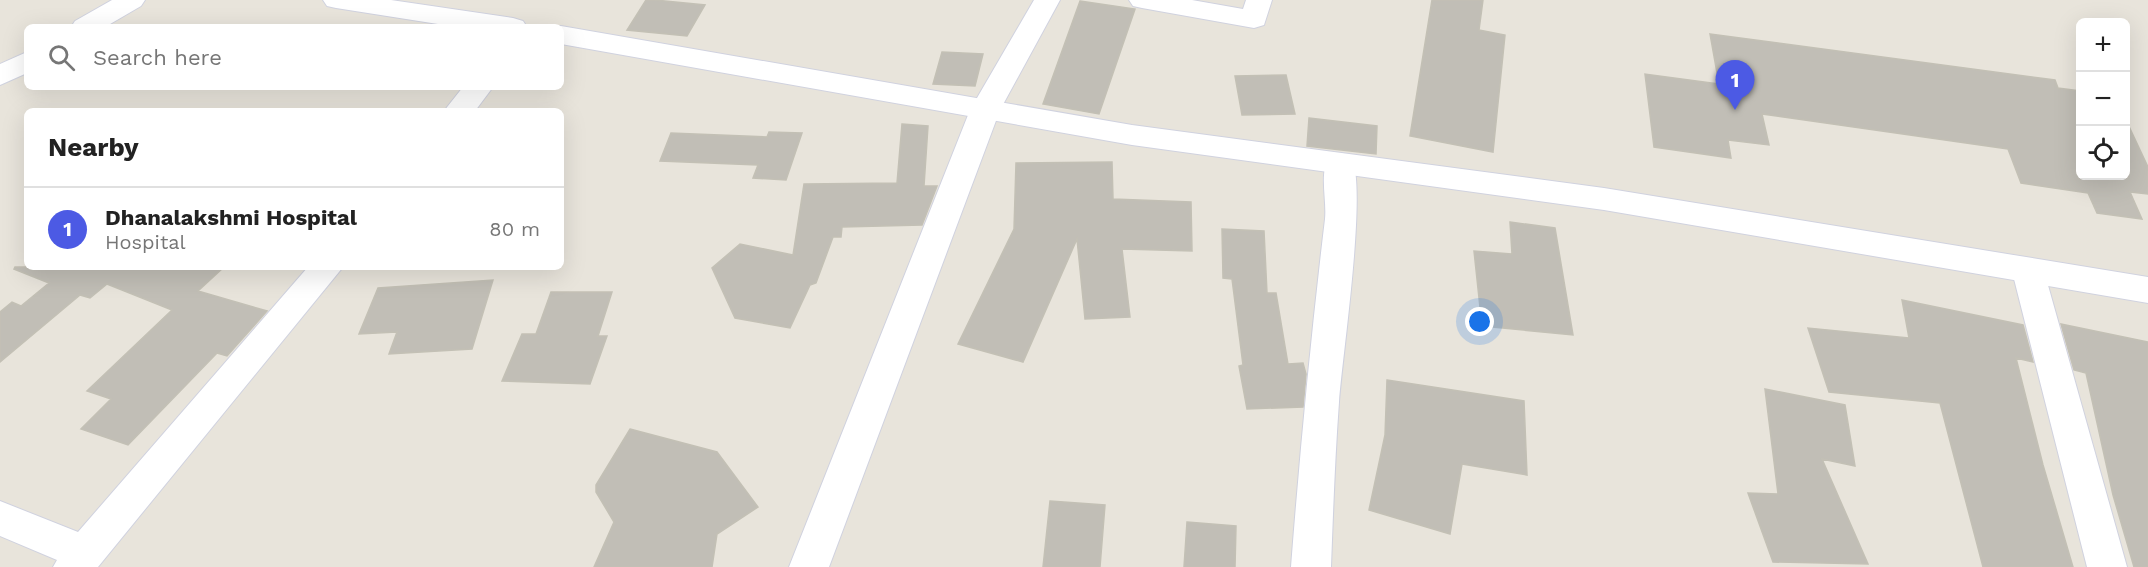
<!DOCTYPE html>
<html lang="en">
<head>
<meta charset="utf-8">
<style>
  body { margin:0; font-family:"Work Sans",sans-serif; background:#f2f2f2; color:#222 }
  .controls { position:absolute; right:18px; top:18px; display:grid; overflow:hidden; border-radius:9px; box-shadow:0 6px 24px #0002 }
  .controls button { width:54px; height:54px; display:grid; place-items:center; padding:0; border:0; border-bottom:2px solid #e0e0e0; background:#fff; color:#222; font:30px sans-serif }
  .you { position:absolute; left:1480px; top:322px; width:21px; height:21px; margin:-15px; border:4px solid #fff; border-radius:50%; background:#1a73e8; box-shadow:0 0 0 9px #1a73e833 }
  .badge { display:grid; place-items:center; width:39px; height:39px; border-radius:50%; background:#4c5ae4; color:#fff; font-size:20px; font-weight:700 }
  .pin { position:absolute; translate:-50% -50px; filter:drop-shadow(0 2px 3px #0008) }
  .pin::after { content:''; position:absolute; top:32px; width:21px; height:18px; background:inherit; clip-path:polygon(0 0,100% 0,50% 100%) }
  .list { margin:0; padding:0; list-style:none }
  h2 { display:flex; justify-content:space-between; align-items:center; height:78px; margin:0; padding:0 24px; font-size:26px }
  h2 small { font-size:20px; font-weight:400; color:#767676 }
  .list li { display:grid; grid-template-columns:39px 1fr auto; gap:18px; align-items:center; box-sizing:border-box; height:84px; padding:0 24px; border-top:2px solid #e0e0e0 }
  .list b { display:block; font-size:22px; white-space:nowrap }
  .list p { margin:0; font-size:20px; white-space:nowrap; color:#767676 }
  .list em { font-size:20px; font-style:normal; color:#767676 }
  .icon { flex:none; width:33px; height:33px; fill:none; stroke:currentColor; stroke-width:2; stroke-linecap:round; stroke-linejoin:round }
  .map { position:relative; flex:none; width:2148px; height:567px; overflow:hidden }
  .search { position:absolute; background:#fff; box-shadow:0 6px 24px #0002; left:24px; top:24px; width:540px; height:66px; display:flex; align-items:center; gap:15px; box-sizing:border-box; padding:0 21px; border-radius:9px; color:#767676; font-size:22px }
  .panel { position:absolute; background:#fff; box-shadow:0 6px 24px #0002; left:24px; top:108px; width:540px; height:162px; border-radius:9px }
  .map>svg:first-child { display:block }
  .building { fill:#c1beb6; stroke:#c3c0b5; stroke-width:1.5 }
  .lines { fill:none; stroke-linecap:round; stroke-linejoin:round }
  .minor-casing { stroke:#d0d2df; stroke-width:2 }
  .tertiary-casing { stroke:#d0d2df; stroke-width:2 }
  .minor { fill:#fff; fill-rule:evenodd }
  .tertiary { fill:#fff; fill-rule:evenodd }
</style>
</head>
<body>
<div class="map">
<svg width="2148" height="567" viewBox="0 0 2148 567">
  <rect width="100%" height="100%" fill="#e8e4db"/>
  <path class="building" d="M646 0H655L705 5 687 36 627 30Z
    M1432 0H1483L1479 30 1505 35 1493 152 1410 136Z
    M1080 1 1135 9 1099 114 1043 104Z
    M1710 34 2055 80 2058 88 2080 91V176H2126V120L2148 167V194L2130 192 2142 219 2097 213 2088 193 2021 183 2008 149 1762 114 1769 145 1728 140 1731 158 1654 147 1645 74 1719 84Z
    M942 52 983 54 975 86 933 84Z
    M1286 75 1295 114 1242 115 1235 76Z
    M1309 118 1377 126 1376 154 1307 146Z
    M902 124 928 126 924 186H937L922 225 842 227 841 237H833L816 283 810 285 790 328 735 318 712 268 740 244 793 255 804 184 897 183Z
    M769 132 802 133 786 180 753 178 758 165 660 161 671 133 767 137Z
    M1112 162 1113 199 1191 202 1192 251 1122 249 1130 317 1085 319 1077 239 1023 362 958 344 1014 229 1016 163Z
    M1510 222 1555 228 1573 335 1482 326 1474 251 1512 254Z
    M1222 229 1264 231 1267 293H1276L1288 364 1303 363 1306 374 1303 407 1247 409 1239 366 1243 365 1232 279 1223 278Z
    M15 267H224L198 291 267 311 227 356 217 353 128 445 81 429 111 399 87 391 172 310 107 284 90 298 80 295 0 362V312L12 302 21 306 49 283 14 269Z
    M493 280 472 349 389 354 397 332 359 334 378 288Z
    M551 292H612L598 336H607L590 384 502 381 522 334H536Z
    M1902 300 2023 325 2033 362 2016 358 2043 465 2073 567H1983L1940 403 1829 392 1808 328 1909 338Z
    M2061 324 2148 342V567H2134L2113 495 2086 373 2074 370Z
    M1387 380 1524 401 1527 475 1462 464 1450 534 1369 510 1385 435Z
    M1765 389 1845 405 1855 466 1822 459 1868 564 1773 562 1748 493 1778 494Z
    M630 429 717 452 758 507 717 534 712 567H594L614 522 596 492V485Z
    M1050 501 1105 505 1100 567H1043Z
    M1187 522 1236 526 1235 567H1184Z"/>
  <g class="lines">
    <g class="minor-casing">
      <path id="minor" d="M112 0H145L141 6 105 27H71L75 21Z
        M1034 0H1060L1000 110 829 567H789L970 110Z
        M1129 0H1192L1243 9 1246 0H1272L1264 25 1254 28 1142 8 1133 6Z
        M27 52V73L0 85V64Z
        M463 87H493L475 111H444Z
        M1340 153 1351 156C1368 186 1342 358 1339 402 1335 457 1333 512 1331 567H1291C1300 451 1311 335 1325 219 1327 200 1319 174 1329 156Z
        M2028 258 2040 262 2044 271 2127 567H2087L2012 271 2016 262Z
        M308 267H343L98 567H53L57 560 0 536V501L78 532Z"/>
    </g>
    <g class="tertiary-casing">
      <path id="tertiary" d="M323 0H391L513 18 523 21 527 27H457L336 8 327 6Z
        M561 26 1132 125 1604 188 2148 277V303L1604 210 1132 145 561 44V27H558Z"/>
    </g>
    <use href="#minor" class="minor"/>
    <use href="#tertiary" class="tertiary"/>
  </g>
</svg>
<div class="controls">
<button>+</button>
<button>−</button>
<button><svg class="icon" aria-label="locate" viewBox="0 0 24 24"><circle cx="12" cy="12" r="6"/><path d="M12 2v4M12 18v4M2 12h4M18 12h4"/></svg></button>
</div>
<div class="you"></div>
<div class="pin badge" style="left:1735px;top:110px">1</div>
<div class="search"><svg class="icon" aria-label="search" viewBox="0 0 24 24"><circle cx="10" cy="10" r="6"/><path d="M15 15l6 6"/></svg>Search here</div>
<section class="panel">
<h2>Nearby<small></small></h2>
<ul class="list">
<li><span class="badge">1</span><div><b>Dhanalakshmi Hospital</b><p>Hospital</p></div><em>80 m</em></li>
</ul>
</section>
</div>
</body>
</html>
